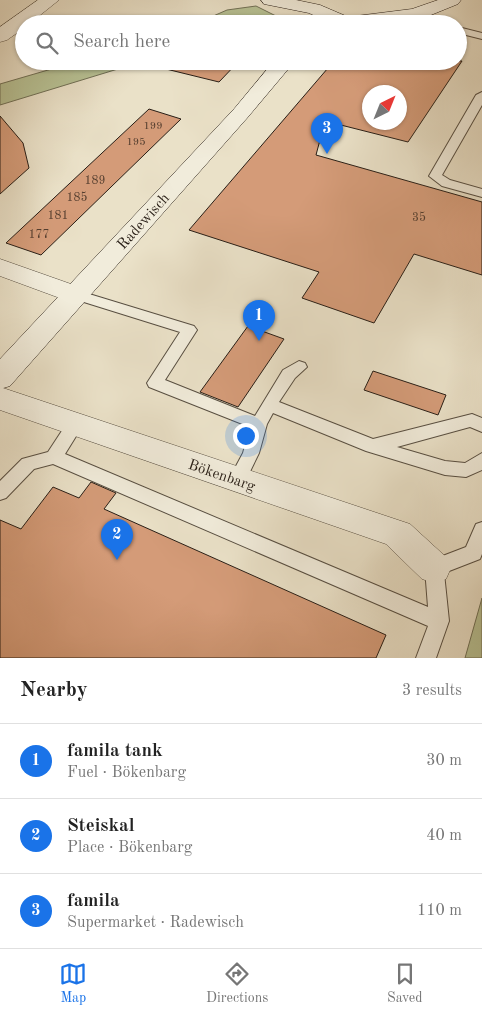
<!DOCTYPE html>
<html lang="en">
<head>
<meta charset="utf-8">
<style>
  body { margin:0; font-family:"Old Standard TT",serif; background:#f6f6f6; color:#222 }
  .compass { position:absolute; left:362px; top:85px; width:45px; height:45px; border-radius:50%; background:#fff; box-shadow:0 1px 4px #0004; rotate:43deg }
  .you { position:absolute; left:245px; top:435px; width:18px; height:18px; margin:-12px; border:4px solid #fff; border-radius:50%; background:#1a73e8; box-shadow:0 0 0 8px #1a73e833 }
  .badge { display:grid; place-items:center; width:32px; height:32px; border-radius:50%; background:#1a73e8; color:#fff; font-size:16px; font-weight:700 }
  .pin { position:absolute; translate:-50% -41px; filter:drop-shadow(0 1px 2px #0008) }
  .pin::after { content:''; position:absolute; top:26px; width:18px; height:15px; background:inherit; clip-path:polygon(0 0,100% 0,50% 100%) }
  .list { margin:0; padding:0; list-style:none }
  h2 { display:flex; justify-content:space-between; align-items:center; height:65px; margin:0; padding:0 20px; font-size:21px }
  h2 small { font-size:16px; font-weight:400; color:#767676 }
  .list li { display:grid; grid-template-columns:32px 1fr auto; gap:15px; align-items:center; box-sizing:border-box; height:75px; padding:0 20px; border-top:1px solid #e0e0e0 }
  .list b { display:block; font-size:19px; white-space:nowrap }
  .list p { margin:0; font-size:16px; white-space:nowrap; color:#767676 }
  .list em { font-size:16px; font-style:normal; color:#767676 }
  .icon { flex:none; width:28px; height:28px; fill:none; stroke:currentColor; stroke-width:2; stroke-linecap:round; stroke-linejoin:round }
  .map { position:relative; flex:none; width:482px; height:658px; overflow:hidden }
  .search { position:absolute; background:#fff; box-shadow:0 1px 4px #0004; left:15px; right:15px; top:15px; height:55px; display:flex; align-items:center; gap:12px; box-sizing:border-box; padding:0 18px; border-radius:28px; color:#767676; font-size:19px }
  .sheet { height:290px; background:#fff }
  nav { display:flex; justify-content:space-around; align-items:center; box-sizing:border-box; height:70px; border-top:1px solid #e0e0e0; background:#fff; font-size:14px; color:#767676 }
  nav a { display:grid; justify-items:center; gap:2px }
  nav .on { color:#1a73e8 }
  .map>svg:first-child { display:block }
  .green { fill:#b8c295; stroke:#707056 }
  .building { fill:#d49b78; stroke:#281e16; fill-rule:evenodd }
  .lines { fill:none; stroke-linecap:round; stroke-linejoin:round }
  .lane-casing { stroke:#584f42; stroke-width:2 }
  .street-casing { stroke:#584f42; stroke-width:1 }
  .secondary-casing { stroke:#281e16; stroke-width:1 }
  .lane { fill:#f1ecdb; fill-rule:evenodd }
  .street { fill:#f1ecdb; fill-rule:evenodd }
  .secondary { fill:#f1ecdb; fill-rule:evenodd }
  .labels { text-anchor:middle; stroke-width:4; stroke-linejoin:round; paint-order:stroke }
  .far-number-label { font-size:11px; fill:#533d2e }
  .number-label { font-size:12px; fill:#533d2e }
  .street-label { font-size:15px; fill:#281e16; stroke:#f1ecdb }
</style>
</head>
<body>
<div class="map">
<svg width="482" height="658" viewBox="0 0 482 658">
  <rect width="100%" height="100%" fill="#eae1c8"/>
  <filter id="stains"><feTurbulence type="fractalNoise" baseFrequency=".004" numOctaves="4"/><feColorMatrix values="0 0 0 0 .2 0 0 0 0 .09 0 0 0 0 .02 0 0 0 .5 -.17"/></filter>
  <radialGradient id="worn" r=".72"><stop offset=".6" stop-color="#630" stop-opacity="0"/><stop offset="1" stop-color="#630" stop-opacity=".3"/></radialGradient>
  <path class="green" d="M256 6 278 17V24H195L227 10Z
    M79 61H144L0 105V84Z
    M482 598V658H465Z"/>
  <path class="building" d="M167 61H239L219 82 166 69Z
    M334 61H462L408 142 325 121 316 155 482 202V275L414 254 374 323 302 298 319 272 189 230ZM370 92H400V122H370Z
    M149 109 181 119 41 255 6 243Z
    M0 116 23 143 29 168 0 194Z
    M248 326 284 339 238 407 200 392Z
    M373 371 446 395 438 415 364 390Z
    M91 482 116 493 104 509 386 635 376 658H0V520L21 529 53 487 79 498Z"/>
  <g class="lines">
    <g class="lane-casing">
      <path id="lane" d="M413 12 436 22 437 24C426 24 416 23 408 15Z
        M458 27 482 33V39L458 33Z
        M482 92V105L442 175 450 180 482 189V197L442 186 429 176 476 95Z
        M76 290 194 326 197 330 165 380 255 416 283 370 299 361 305 363 307 367 295 378 279 402 373 439 472 414 482 418V432L470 427 397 447 445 461 465 463 482 453V470L466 477 445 475 366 451 273 413 267 424 259 453 243 486 237 488 231 486 228 481 243 453 250 427 149 387 147 383 180 332 71 298 69 295 71 292Z
        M75 419 81 420 83 425 65 454 428 607 425 568 427 562 466 547 476 524 482 522V554L480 559 444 573 449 621 436 658H416L428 626 53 464 34 469 6 498 0 500V481L22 459 48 452 69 420Z"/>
    </g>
    <g class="street-casing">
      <path id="street" d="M38 0H59L29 24H24V28L7 40 0 42V27Z
        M0 259 85 289 89 295 85 301 76 304 0 276Z
        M0 387 410 524 446 557 451 568 446 579 434 583 422 579 386 544 0 410Z"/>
    </g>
    <g class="secondary-casing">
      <path id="secondary" d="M261 0H296L320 5 348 17 412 9 438 0H461L458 4 426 17 377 24H332L309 13 264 4Z
        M274 61H295L248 117 10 386 0 389V359L234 109Z"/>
    </g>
    <use href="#lane" class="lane"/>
    <use href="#street" class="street"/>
    <use href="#secondary" class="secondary"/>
  </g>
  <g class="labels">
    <g class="far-number-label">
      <text x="153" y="129">199</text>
      <text x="136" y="145">195</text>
    </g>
    <g class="number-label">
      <text x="95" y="184">189</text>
      <text x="77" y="201">185</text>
      <text x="58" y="219">181</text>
      <text x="419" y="221">35</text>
      <text x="39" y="238">177</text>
    </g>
    <g class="street-label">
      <text transform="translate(143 221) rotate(-48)" y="5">Radewisch</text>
      <text transform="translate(222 475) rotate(19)" y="5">Bökenbarg</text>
    </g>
  </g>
  <rect width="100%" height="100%" filter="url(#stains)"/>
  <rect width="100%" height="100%" fill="url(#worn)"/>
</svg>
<svg class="compass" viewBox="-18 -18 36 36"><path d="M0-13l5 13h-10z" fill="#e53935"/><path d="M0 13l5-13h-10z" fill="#767676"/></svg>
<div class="you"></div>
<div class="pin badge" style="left:259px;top:341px">1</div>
<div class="pin badge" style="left:117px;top:560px">2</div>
<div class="pin badge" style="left:327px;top:154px">3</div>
<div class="search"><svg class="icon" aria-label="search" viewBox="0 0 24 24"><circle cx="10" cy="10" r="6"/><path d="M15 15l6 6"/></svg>Search here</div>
</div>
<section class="sheet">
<h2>Nearby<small>3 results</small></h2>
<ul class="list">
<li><span class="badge">1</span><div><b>famila tank</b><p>Fuel · Bökenbarg</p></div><em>30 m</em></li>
<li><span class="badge">2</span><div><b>Steiskal</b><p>Place · Bökenbarg</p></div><em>40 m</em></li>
<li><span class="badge">3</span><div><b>famila</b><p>Supermarket · Radewisch</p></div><em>110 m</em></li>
</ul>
</section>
<nav>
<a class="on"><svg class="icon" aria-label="map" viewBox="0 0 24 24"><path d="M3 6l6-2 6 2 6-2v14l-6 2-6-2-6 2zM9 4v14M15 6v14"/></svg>Map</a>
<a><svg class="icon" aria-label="directions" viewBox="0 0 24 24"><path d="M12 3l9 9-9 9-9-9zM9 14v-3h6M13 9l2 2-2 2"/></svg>Directions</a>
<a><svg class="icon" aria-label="saved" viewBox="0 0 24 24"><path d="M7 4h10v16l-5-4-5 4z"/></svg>Saved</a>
</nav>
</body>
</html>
